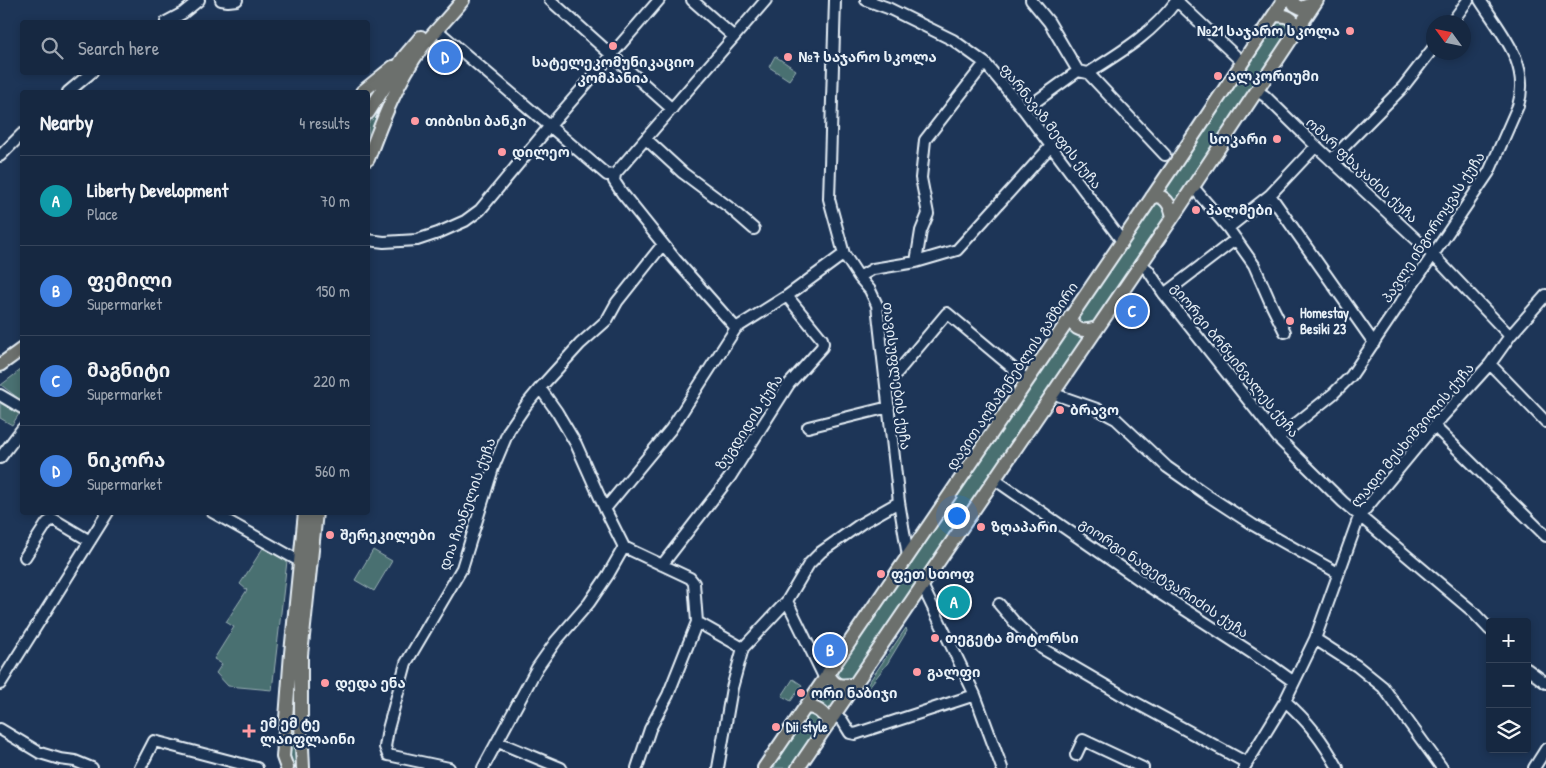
<!DOCTYPE html>
<html lang="en">
<head>
<meta charset="utf-8">
<style>
  body { margin:0; font-family:"Patrick Hand","Noto Sans Georgian",sans-serif; background:#1f3048; color:#f1f3f6 }
  .controls { position:absolute; right:15px; bottom:15px; display:grid; overflow:hidden; border-radius:5px; box-shadow:0 2px 8px #0003 }
  .controls button { width:45px; height:45px; display:grid; place-items:center; padding:0; border:0; border-bottom:1px solid #35445a; background:#162841; color:#f1f3f6; font:25px sans-serif }
  .compass { position:absolute; left:1426px; top:15px; width:45px; height:45px; border-radius:50%; background:#162841; box-shadow:0 2px 8px #0003; rotate:303deg }
  .you { position:absolute; left:956px; top:515px; width:18px; height:18px; margin:-12px; border:4px solid #fff; border-radius:50%; background:#1a73e8; box-shadow:0 0 0 8px #1a73e833 }
  .badge { display:grid; place-items:center; width:32px; height:32px; border-radius:50%; background:#95b2f1; color:#fff; font-size:16px; font-weight:700 }
  .pin { position:absolute; translate:-50% -50%; border:2px solid #fff; box-shadow:0 1px 5px #0006 }
  .list { margin:0; padding:0; list-style:none }
  h2 { display:flex; justify-content:space-between; align-items:center; height:65px; margin:0; padding:0 20px; font-size:21px }
  h2 small { font-size:16px; font-weight:400; color:#9ea6b1 }
  .list li { display:grid; grid-template-columns:32px 1fr auto; gap:15px; align-items:center; box-sizing:border-box; height:90px; padding:0 20px; border-top:1px solid #35445a }
  .list b { display:block; font-size:19px; white-space:nowrap }
  .list p { margin:0; font-size:16px; white-space:nowrap; color:#9ea6b1 }
  .list em { font-size:16px; font-style:normal; color:#9ea6b1 }
  .icon { flex:none; width:28px; height:28px; fill:none; stroke:currentColor; stroke-width:2; stroke-linecap:round; stroke-linejoin:round }
  .map { position:relative; flex:none; width:1546px; height:768px; overflow:hidden }
  .search { position:absolute; background:#162841; box-shadow:0 2px 8px #0003; left:20px; top:20px; width:350px; height:55px; display:flex; align-items:center; gap:12px; box-sizing:border-box; padding:0 18px; border-radius:5px; color:#9ea6b1; font-size:19px }
  .panel { position:absolute; background:#162841; box-shadow:0 2px 8px #0003; left:20px; top:90px; width:350px; height:425px; border-radius:5px }
  .map>svg:first-child { display:block }
  .green { fill:#4a6f71; stroke:#99b0b4 }
  .lines { fill:none; stroke-linecap:round; stroke-linejoin:round }
  .minor-casing { stroke:#e8f1f8; stroke-width:14 }
  .major-casing { stroke:#e8f1f8; stroke-width:16 }
  .minor { stroke:#1d3557; stroke-width:10 }
  .major { stroke:#6c706d; stroke-width:12 }
  .poi-dot { fill:#ff9aa2; stroke:#1d3557; stroke-width:2 }
  .labels { text-anchor:middle; stroke-width:4.5; stroke-linejoin:round; paint-order:stroke }
  .poi-label { font-size:14px; font-weight:bold; fill:#e8f1f8; stroke:#1d3557; text-anchor:start }
  .street-label { font-size:14px; fill:#e8f1f8; stroke:#1d3557 }
</style>
</head>
<body>
<div class="map">
<svg width="1546" height="768" viewBox="0 0 1546 768">
  <rect width="100%" height="100%" fill="#1d3557"/>
  <filter id="ink" filterUnits="userSpaceOnUse"><feTurbulence type="fractalNoise" baseFrequency=".02" numOctaves="2"/><feDisplacementMap in="SourceGraphic" scale="10" xChannelSelector="R" yChannelSelector="G"/><feConvolveMatrix kernelMatrix="1 2 1 2 8 2 1 2 1" color-interpolation-filters="sRGB"/></filter>
  <g filter="url(#ink)">
    <path class="green" d="M1279 21 1290 23 1291 30 1176 201 1171 196 1163 192Z
      M775 56 796 70 789 80 769 67Z
      M392 86 369 139 368 124Z
      M1158 203 1161 204 1167 213 1092 324H1084L1079 318 1080 314 1154 205Z
      M1071 330 1081 336V340L850 680C843 682 838 678 837 671L1068 331Z
      M22 369V401L1 385Z
      M0 403 19 414 12 425 0 418Z
      M263 548 287 561 272 690 228 686 216 673 222 664 214 659 234 627 226 622 247 590 240 584Z
      M373 550 392 561 374 591 355 580Z
      M906 628 907 631 887 664 868 688H865Z
      M793 679 802 685 791 701 782 696Z
      M829 682 834 690 843 691 828 713 823 706 815 704Z
      M295 683 294 719 298 765 290 764 291 729Z
      M811 713H814L821 721 790 768H772L808 715Z"/>
    <g class="lines">
      <g class="minor-casing">
        <path id="minor" d="M221 0 228 1 237 0
          M550 0 672 109
          M692 0 734 37
          M835 0 829 199 844 254 859 277 870 290 877 305 899 502 908 556
          M866 0 888 8 953 40 985 63 1024 110 1122 241
          M1031 0 1049 22 1078 71
          M1177 1 1242 62
          M166 22 183 13 199 0
          M1452 22 1468 0
          M437 30 607 175 615 174
          M1088 73 1165 155
          M1257 91 1265 96 1316 146 1432 254 1510 336
          M68 92 92 72
          M1024 110 1078 71 1088 73C1123 51 1153 33 1177 0
          M646 139 683 173 730 208 754 229
          M0 156 22 134
          M1331 160 1403 87 1434 47
          M1193 187 1228 228 1254 265 1272 306 1285 332
          M1270 195 1374 343
          M1228 228 1270 195 1316 146
          M368 240 384 242 417 240 438 233 465 221 480 210 549 127 659 0
          M916 262 921 231 928 214 921 178 925 140 985 63
          M1140 264 1148 270 1164 294 1278 438 1343 502 1471 610 1490 630
          M859 277 873 269 916 262 957 250 1051 146
          M1164 294 1236 239
          M736 328 675 259 622 193 614 181 615 174 766 0
          M1490 364 1546 422
          M886 382 895 375 947 313 1027 380
          M540 388 557 412 576 444 605 509 624 547 690 578 694 583 697 622 668 695 650 729 637 768
          M1054 392 1060 396 1097 409 1116 419 1167 467 1210 497 1253 525 1338 573
          M0 395 22 408
          M1434 426 1546 536
          M808 427 889 407
          M1278 438 1333 394 1351 376 1489 172 1518 106C1531 64 1501 33 1480 0
          M0 458 22 429
          M994 479 1147 585 1269 664 1294 682
          M605 509 671 429 736 328 787 296 844 254
          M212 512 301 562
          M25 557 47 523 53 519 90 541
          M662 565 730 477 789 384 822 347 823 343 822 339 787 296
          M922 585 975 695 1002 768
          M787 601 825 679
          M999 604 1017 625 1043 649 1127 698 1247 763
          M697 622 743 648
          M1315 639 1357 666 1383 687 1442 768
          M1527 669 1546 683
          M0 684 108 512
          M1285 701C1308 721 1323 741 1338 768
          M834 715 842 720 850 733 855 734 975 695
          M0 729 40 753 60 759 75 761 92 768
          M498 742 561 768
          M1076 755 1083 740 1143 768
          M140 768 154 741 257 768
          M449 768 388 755 385 747 388 729 406 663 462 568 493 468 509 430 526 405 540 388 580 344 607 320 617 302 663 244
          M483 768 537 668 556 641 589 603 608 575 624 547
          M718 768 732 688 743 648 787 601 809 564 821 552 862 523 899 502
          M1244 768 1285 701 1315 639 1359 517 1434 426 1490 364 1510 336 1546 295
          M1534 768 1546 749"/>
      </g>
      <g class="major-casing">
        <path id="major" d="M1292 0 1295 5 1301 8 1315 3
          M1274 15C1287 15 1293 17 1298 30
          M362 92 393 67
          M368 113 404 57 421 37
          M368 159C382 121 398 80 422 47 435 31 450 16 463 0
          M1152 197C1165 193 1171 206 1173 217
          M1070 317C1075 332 1084 332 1097 328
          M0 365 22 349
          M828 673C833 687 842 687 855 684
          M806 707C817 707 824 713 829 723
          M287 768 283 757 291 653 305 512
          M303 768 301 725V655L316 512
          M764 768 1174 165 1284 0
          M798 768 1173 217 1317 0"/>
      </g>
      <use href="#minor" class="minor"/>
      <use href="#major" class="major"/>
    </g>
  </g>
  <g class="poi-dot">
    <circle cx="1350" cy="31" r="5"/>
    <circle cx="613" cy="46" r="5"/>
    <circle cx="788" cy="57" r="5"/>
    <circle cx="1218" cy="76" r="5"/>
    <circle cx="415" cy="121" r="5"/>
    <circle cx="1277" cy="139" r="5"/>
    <circle cx="502" cy="152" r="5"/>
    <circle cx="1196" cy="210" r="5"/>
    <circle cx="1290" cy="321" r="5"/>
    <circle cx="1060" cy="410" r="5"/>
    <circle cx="981" cy="527" r="5"/>
    <circle cx="330" cy="535" r="5"/>
    <circle cx="881" cy="574" r="5"/>
    <circle cx="935" cy="638" r="5"/>
    <circle cx="917" cy="672" r="5"/>
    <circle cx="325" cy="683" r="5"/>
    <circle cx="801" cy="693" r="5"/>
    <circle cx="776" cy="727" r="5"/>
    <path d="M246.5 723.5h5v5h5v5h-5v5h-5v-5h-5v-5h5z"/>
  </g>
  <g class="labels">
    <g class="poi-label">
      <text x="1340" y="36" text-anchor="end">№21 საჯარო სკოლა</text>
      <text x="798" y="62">№7 საჯარო სკოლა</text>
      <text x="613" y="67" text-anchor="middle">სატელეკომუნიკაციო<tspan x="613" dy="16">კომპანია</tspan></text>
      <text x="1228" y="81">ალკორიუმი</text>
      <text x="425" y="126">თიბისი ბანკი</text>
      <text x="1267" y="144" text-anchor="end">სოკარი</text>
      <text x="512" y="157">დილეო</text>
      <text x="1206" y="215">პალმები</text>
      <text x="1300" y="318">Homestay<tspan x="1300" dy="16">Besiki 23</tspan></text>
      <text x="1070" y="415">ბრავო</text>
      <text x="991" y="532">ზღაპარი</text>
      <text x="340" y="540">შერეკილები</text>
      <text x="891" y="579">ფეთ სთოფ</text>
      <text x="945" y="643">თეგეტა მოტორსი</text>
      <text x="927" y="677">გალფი</text>
      <text x="335" y="688">დედა ენა</text>
      <text x="811" y="698">ორი ნაბიჯი</text>
      <text x="260" y="728">ემ ემ ტე<tspan x="260" dy="16">ლაიფლაინი</tspan></text>
      <text x="786" y="732">Dii style</text>
    </g>
    <g class="street-label">
      <text transform="translate(1051 126) rotate(52)" y="5">ფარნავაზ მეფის ქუჩა</text>
      <text transform="translate(1362 170) rotate(43)" y="5">ომარ ფხაკაძის ქუჩა</text>
      <text transform="translate(1433 227) rotate(-57)" y="5">პავლე ინგოროყვას ქუჩა</text>
      <text transform="translate(1235 360) rotate(51)" y="5">გიორგი ბრწყინვალეს ქუჩა</text>
      <text transform="translate(897 376) rotate(83)" y="5">თავისუფლების ქუჩა</text>
      <text transform="translate(1012 376) rotate(-56)" y="5">დავით აღმაშენებლის გამზირი</text>
      <text transform="translate(749 422) rotate(-57)" y="5">ზუგდიდის ქუჩა</text>
      <text transform="translate(1412 435) rotate(-50)" y="5">ლადო მესხიშვილის ქუჩა</text>
      <text transform="translate(467 504) rotate(-70)" y="5">დია ჩიანელის ქუჩა</text>
      <text transform="translate(1164 578) rotate(34)" y="5">გიორგი ნაფეტვარიძის ქუჩა</text>
    </g>
  </g>
</svg>
<div class="controls">
<button>+</button>
<button>−</button>
<button><svg class="icon" aria-label="layers" viewBox="0 0 24 24"><path d="M12 4l9 5-9 5-9-5zM3 14l9 5 9-5"/></svg></button>
</div>
<svg class="compass" viewBox="-18 -18 36 36"><path d="M0-13l5 13h-10z" fill="#e53935"/><path d="M0 13l5-13h-10z" fill="#9ea6b1"/></svg>
<div class="you"></div>
<div class="pin badge" style="left:954px;top:602px;background:#0f9aa8">A</div>
<div class="pin badge" style="left:830px;top:650px;background:#3f7fe0">B</div>
<div class="pin badge" style="left:1132px;top:311px;background:#3f7fe0">C</div>
<div class="pin badge" style="left:445px;top:57px;background:#3f7fe0">D</div>
<div class="search"><svg class="icon" aria-label="search" viewBox="0 0 24 24"><circle cx="10" cy="10" r="6"/><path d="M15 15l6 6"/></svg>Search here</div>
<section class="panel">
<h2>Nearby<small>4 results</small></h2>
<ul class="list">
<li><span class="badge" style="background:#0f9aa8">A</span><div><b>Liberty Development</b><p>Place</p></div><em>70 m</em></li>
<li><span class="badge" style="background:#3f7fe0">B</span><div><b>ფემილი</b><p>Supermarket</p></div><em>150 m</em></li>
<li><span class="badge" style="background:#3f7fe0">C</span><div><b>მაგნიტი</b><p>Supermarket</p></div><em>220 m</em></li>
<li><span class="badge" style="background:#3f7fe0">D</span><div><b>ნიკორა</b><p>Supermarket</p></div><em>560 m</em></li>
</ul>
</section>
</div>
</body>
</html>
